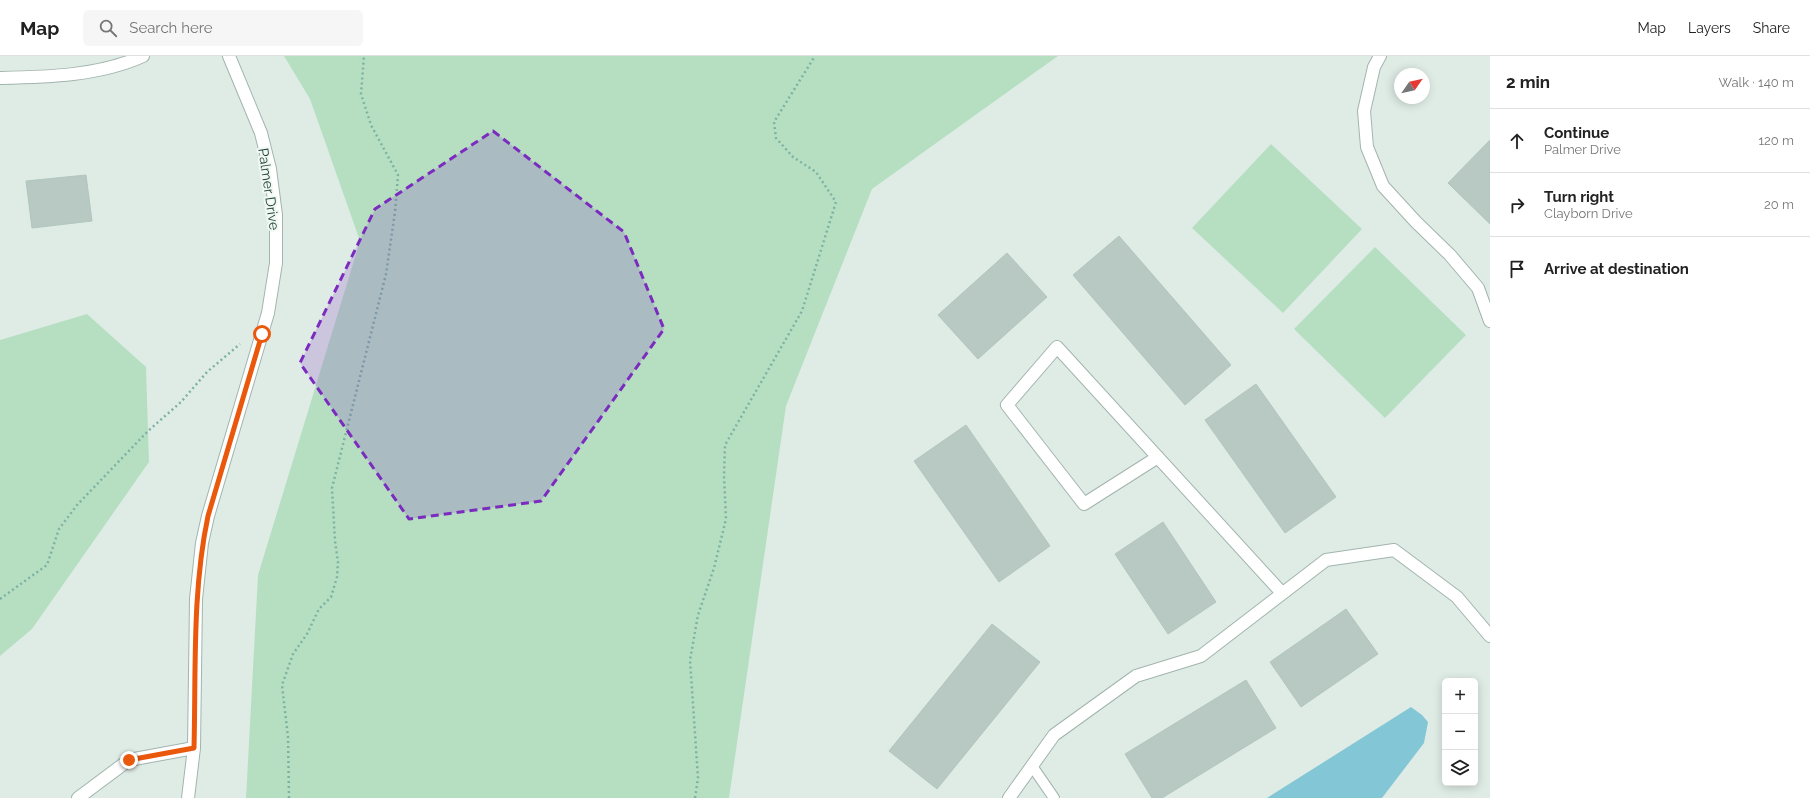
<!DOCTYPE html>
<html lang="en">
<head>
<meta charset="utf-8">
<style>
  body { margin:0; font-family:Raleway,sans-serif; background:#f6f6f6; color:#222 }
  .controls { position:absolute; right:12px; bottom:12px; display:grid; overflow:hidden; border-radius:6px; box-shadow:0 2px 10px #0003 }
  .controls button { width:36px; height:36px; display:grid; place-items:center; padding:0; border:0; border-bottom:1px solid #e0e0e0; background:#fff; color:#222; font:20px sans-serif }
  .compass { position:absolute; left:1394px; top:12px; width:36px; height:36px; border-radius:50%; background:#fff; box-shadow:0 2px 10px #0003; rotate:56deg }
  .stop { position:absolute; width:12px; height:12px; margin:-9px; border:3px solid #ea580c; border-radius:50%; background:#fff }
  .stop.end { background:#ea580c; border-color:#fff; box-shadow:0 1px 4px #0008 }
  .list { margin:0; padding:0; list-style:none }
  h2 { display:flex; justify-content:space-between; align-items:center; height:52px; margin:0; padding:0 16px; font-size:17px }
  h2 small { font-size:13px; font-weight:400; color:#767676 }
  .list li { display:grid; grid-template-columns:26px 1fr auto; gap:12px; align-items:center; box-sizing:border-box; height:64px; padding:0 16px; border-top:1px solid #e0e0e0 }
  .list b { display:block; font-size:15px; white-space:nowrap }
  .list p { margin:0; font-size:13px; white-space:nowrap; color:#767676 }
  .list em { font-size:13px; font-style:normal; color:#767676 }
  .icon { flex:none; width:22px; height:22px; fill:none; stroke:currentColor; stroke-width:2; stroke-linecap:round; stroke-linejoin:round }
  .map { position:relative; flex:none; width:1490px; height:742px; overflow:hidden }
  header { display:flex; align-items:center; gap:24px; box-sizing:border-box; height:56px; padding:0 20px; background:#fff; border-bottom:1px solid #e0e0e0 }
  header strong { font-size:19px }
  nav { display:flex; gap:22px; margin-inline-start:auto; font-size:14px }
  .search { width:280px; height:36px; background:#f6f6f6; display:flex; align-items:center; gap:10px; box-sizing:border-box; padding:0 14px; border-radius:6px; color:#767676; font-size:15px }
  main { display:flex }
  aside { flex:1; background:#fff }
  .map>svg:first-child { display:block }
  .green { fill:#b6dfc2 }
  .water { fill:#83c6d5 }
  .building { fill:#b7c9c2; stroke:#b1c6be }
  .lines { fill:none; stroke-linecap:round; stroke-linejoin:round }
  .lane-casing { stroke:#a2b4ae; stroke-width:12 }
  .street-casing { stroke:#a2b4ae; stroke-width:14 }
  .path { stroke:#7db2a3; stroke-width:2.5; stroke-dasharray:2 3; stroke-linecap:butt }
  .lane { stroke:#fff; stroke-width:10 }
  .street { stroke:#fff; stroke-width:12 }
  .route { stroke:#ea580c; stroke-width:5 }
  .marked { fill:#7b2cbf; fill-opacity:0.2; stroke:#7b2cbf; stroke-width:3; stroke-dasharray:8 5; stroke-linejoin:round }
  .labels { text-anchor:middle; stroke-width:4; stroke-linejoin:round; paint-order:stroke }
  .street-label { font-size:14px; fill:#1f3d36; stroke:#f0f8f4 }
</style>
</head>
<body>
<header>
<strong>Map</strong>
<div class="search"><svg class="icon" aria-label="search" viewBox="0 0 24 24"><circle cx="10" cy="10" r="6"/><path d="M15 15l6 6"/></svg>Search here</div>
<nav><a>Map</a><a>Layers</a><a>Share</a></nav>
</header>
<main>
<div class="map">
<svg width="1490" height="742" viewBox="0 0 1490 742">
  <rect width="100%" height="100%" fill="#dfece6"/>
  <path class="green" d="M284 0H1058L872 133 786 350 729 742H246L258 519 360 185 310 43Z
    M1271 88 1362 173 1283 257 1192 172Z
    M1375 191 1466 279 1385 362 1294 273Z
    M87 258 146 311 149 406 32 573 0 600V284Z"/>
  <path class="water" d="M1411 651 1422 659 1428 666 1424 687 1382 742H1267Z"/>
  <path class="building" d="M1490 84V168L1448 127Z
    M86 119 92 165 32 172 26 125Z
    M1119 180 1231 309 1185 349 1073 219Z
    M1007 197 1047 241 978 303 938 259Z
    M1256 328 1336 441 1285 477 1205 364Z
    M966 369 1050 490 999 526 914 405Z
    M1163 466 1216 546 1168 578 1115 498Z
    M1346 553 1378 598 1301 651 1270 606Z
    M992 568 1040 606 937 733 889 695Z
    M1246 624 1276 672 1162 742H1152L1125 698Z"/>
  <g class="lines">
    <g class="lane-casing">
      <path id="lane" d="M1032 710 1054 742"/>
    </g>
    <g class="street-casing">
      <path id="street" d="M1380 0 1374 11 1364 55 1367 91 1383 130 1416 166 1450 199 1478 232 1490 265
        M0 22C47 21 99 20 143 0
        M1158 401 1084 448 1007 349 1057 291 1282 537
        M78 742 129 704 194 692
        M188 742 194 692 196 543 202 487 208 460 268 257 276 207V159L270 113 261 77 229 0
        M1009 742 1054 679 1136 620 1201 600 1326 504 1394 494 1457 541 1490 580"/>
    </g>
    <path class="path" d="M0 543 47 509 59 473 77 449 148 375 181 346 207 316 240 288
      M289 742 288 681 282 629 293 598 307 578 319 553 331 541 337 521 338 506 335 485 332 432 386 218 395 156 398 119 371 69 361 38 364 0
      M695 742 698 722 690 604 698 559 714 512 726 463 724 420 725 389 802 255 836 146 816 116 793 101 776 82 774 66 815 0"/>
    <use href="#lane" class="lane"/>
    <use href="#street" class="street"/>
  </g>
  <g class="lines">
    <path class="route" d="M129 704 194 692C196 614 192 536 208 460L262 278"/>
  </g>
  <path class="marked" d="M493 75 624 176 664 273 541 445 409 463 300 307 375 153Z"/>
  <g class="labels">
    <g class="street-label">
      <text transform="translate(269 133) rotate(82)" y="5">Palmer Drive</text>
    </g>
  </g>
</svg>
<div class="controls">
<button>+</button>
<button>−</button>
<button><svg class="icon" aria-label="layers" viewBox="0 0 24 24"><path d="M12 4l9 5-9 5-9-5zM3 14l9 5 9-5"/></svg></button>
</div>
<svg class="compass" viewBox="-18 -18 36 36"><path d="M0-13l5 13h-10z" fill="#e53935"/><path d="M0 13l5-13h-10z" fill="#767676"/></svg>
<div class="stop" style="left:262px;top:278px"></div>
<div class="stop end" style="left:129px;top:704px"></div>
</div>
<aside>
<h2>2 min<small>Walk · 140 m</small></h2>
<ul class="list">
<li><svg class="icon" aria-label="ahead" viewBox="0 0 24 24"><path d="M12 20V5M6 11l6-6 6 6"/></svg><div><b>Continue</b><p>Palmer Drive</p></div><em>120 m</em></li>
<li><svg class="icon" aria-label="right" viewBox="0 0 24 24"><path d="M7 20v-9h11M14 6l5 5-5 5"/></svg><div><b>Turn right</b><p>Clayborn Drive</p></div><em>20 m</em></li>
<li><svg class="icon" aria-label="arrive" viewBox="0 0 24 24"><path d="M6 21V4h12l-3 4 3 4H6"/></svg><div><b>Arrive at destination</b></div></li>
</ul>
</aside>
</main>
</body>
</html>
